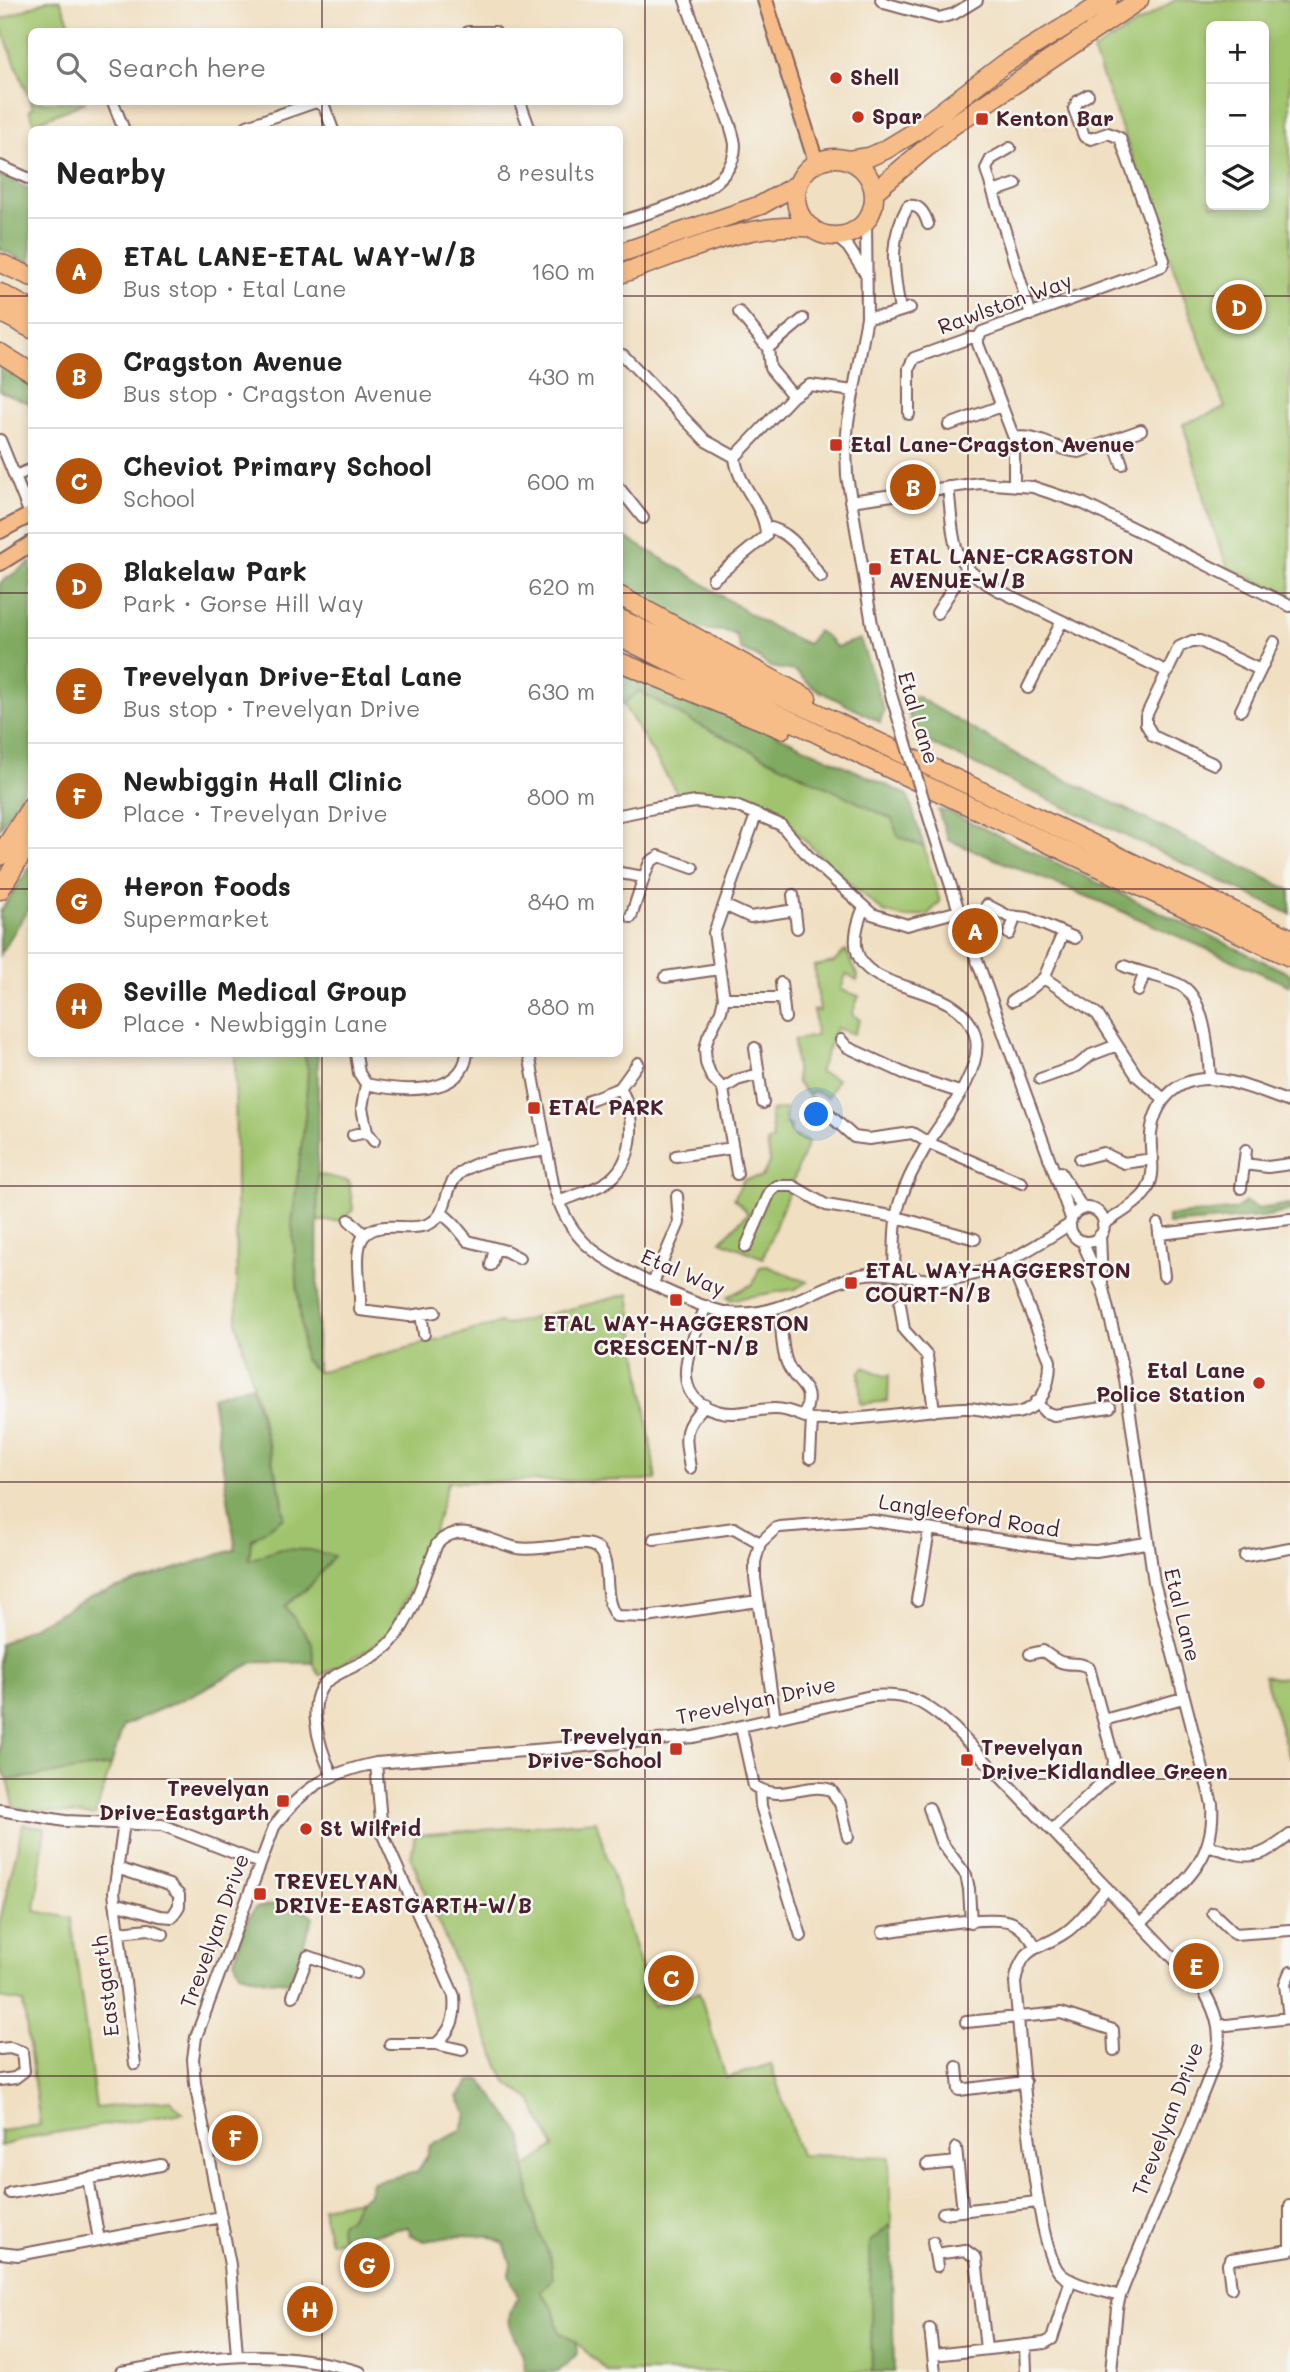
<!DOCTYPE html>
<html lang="en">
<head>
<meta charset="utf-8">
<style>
  body { margin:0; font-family:Mali,sans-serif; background:#f2f2f2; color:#222 }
  .controls { position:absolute; right:21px; top:21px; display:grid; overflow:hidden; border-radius:10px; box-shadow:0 4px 10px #0003 }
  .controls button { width:63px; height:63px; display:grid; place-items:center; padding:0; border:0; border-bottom:2px solid #e0e0e0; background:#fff; color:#222; font:35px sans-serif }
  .you { position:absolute; left:817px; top:1115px; width:24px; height:24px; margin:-18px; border:5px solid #fff; border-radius:50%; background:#1a73e8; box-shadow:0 0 0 10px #1a73e833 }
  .badge { display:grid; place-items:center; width:46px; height:46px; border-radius:50%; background:#b45309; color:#fff; font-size:23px; font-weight:700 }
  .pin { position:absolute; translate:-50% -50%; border:4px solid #fff; box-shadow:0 2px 7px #0006 }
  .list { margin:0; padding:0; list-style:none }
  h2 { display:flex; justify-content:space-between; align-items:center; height:91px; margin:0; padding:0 28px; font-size:30px }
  h2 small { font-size:23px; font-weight:400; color:#767676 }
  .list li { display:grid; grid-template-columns:46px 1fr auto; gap:21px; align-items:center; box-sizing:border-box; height:105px; padding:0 28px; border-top:2px solid #e0e0e0 }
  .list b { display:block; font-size:26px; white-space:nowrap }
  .list p { margin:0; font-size:23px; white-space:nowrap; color:#767676 }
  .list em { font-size:23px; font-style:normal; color:#767676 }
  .icon { flex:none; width:38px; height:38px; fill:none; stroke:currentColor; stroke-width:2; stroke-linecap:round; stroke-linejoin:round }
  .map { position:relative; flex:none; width:1290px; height:2372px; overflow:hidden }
  .search { position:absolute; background:#fff; box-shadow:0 4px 10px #0003; left:28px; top:28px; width:595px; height:77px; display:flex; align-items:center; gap:18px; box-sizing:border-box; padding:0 24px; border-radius:10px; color:#767676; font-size:26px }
  .panel { position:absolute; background:#fff; box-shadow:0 4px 10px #0003; left:28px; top:126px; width:595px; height:931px; border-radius:10px }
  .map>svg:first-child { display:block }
  .green { fill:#a0c46d; stroke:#75724c; stroke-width:2; fill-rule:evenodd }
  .forest { fill:#80aa60; stroke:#656446; stroke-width:2 }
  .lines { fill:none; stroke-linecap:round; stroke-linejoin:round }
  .minor-casing { stroke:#846260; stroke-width:14 }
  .major-casing { stroke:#846260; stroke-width:18 }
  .highway-casing { stroke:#846260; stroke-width:21 }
  .minor { stroke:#fff; stroke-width:10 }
  .major { stroke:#f7bd88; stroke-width:14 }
  .highway { stroke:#f7bd88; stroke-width:18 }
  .minor-bridge-casing { stroke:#846260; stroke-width:14; stroke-linecap:butt }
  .minor-bridge { stroke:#fff; stroke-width:10 }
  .grid { fill:none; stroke:#4a1f2b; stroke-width:2; stroke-opacity:0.55 }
  .poi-dot { fill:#c8321e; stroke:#f6f6f2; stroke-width:2.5 }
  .labels { text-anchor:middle; stroke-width:5; stroke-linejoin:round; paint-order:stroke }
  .poi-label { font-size:21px; font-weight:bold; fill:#4a1f2b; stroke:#f6f6f2; text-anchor:start }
  .street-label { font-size:21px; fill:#4a1f2b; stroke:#f6f6f2 }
</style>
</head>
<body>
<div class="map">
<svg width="1290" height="2372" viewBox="0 0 1290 2372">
  <rect width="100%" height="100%" fill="#f6f6f2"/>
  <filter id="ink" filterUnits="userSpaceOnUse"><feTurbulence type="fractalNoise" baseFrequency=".0143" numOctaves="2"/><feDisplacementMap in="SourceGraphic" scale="14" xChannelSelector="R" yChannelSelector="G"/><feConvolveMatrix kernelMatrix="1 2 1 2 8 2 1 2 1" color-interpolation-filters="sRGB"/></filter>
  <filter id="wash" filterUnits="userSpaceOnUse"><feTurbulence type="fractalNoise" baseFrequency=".00686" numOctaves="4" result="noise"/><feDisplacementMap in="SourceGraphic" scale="28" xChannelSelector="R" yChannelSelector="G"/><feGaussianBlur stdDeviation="1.57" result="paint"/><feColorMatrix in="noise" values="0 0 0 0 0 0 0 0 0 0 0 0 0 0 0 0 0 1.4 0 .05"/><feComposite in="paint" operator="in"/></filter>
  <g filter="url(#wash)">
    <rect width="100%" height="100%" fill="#f0dfc1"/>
    <path class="green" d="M48 0H60L73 31 32 32V102H86L34 123 29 110 33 108 0 25V20Z
      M1175 0H1290V597L1228 568 1206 509 1199 478 1183 424 1225 408 1093 51ZM1211 26H1264V205H1211Z
      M639 691 695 723 893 819 898 836 924 847 940 902 928 914 906 918 884 912 852 886 792 828 766 808 737 799 703 796 680 798 623 704Z
      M846 950 858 977 857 981 846 974 841 990 859 996 852 1014 860 1020 854 1034 836 1028 819 1072 837 1079 828 1097 813 1091 809 1096 797 1083 794 1040 816 1036 814 1010 820 1011 814 966 834 962Z
      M235 1054H304L308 1069 305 1117 292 1223 304 1360 317 1372 500 1323 506 1325 629 1294 656 1480 448 1482 431 1541 392 1630 369 1649 320 1676 313 1663 312 1643 284 1606 310 1586 249 1560 251 1540 284 1517 282 1497 237 1324Z
      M785 1109V1124L791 1126 790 1134 808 1142 763 1258 721 1241 748 1213 734 1198 744 1179 762 1177 770 1161 767 1142 773 1140 770 1111Z
      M317 1174 349 1181 353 1210 342 1221H317Z
      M767 1266 807 1282 795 1289 730 1300 727 1297 753 1284 760 1267Z
      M864 1367 884 1376 889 1375 888 1401 861 1404 859 1373Z
      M1264 1675 1275 1678 1290 1677V1759Z
      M111 1765 95 1816 15 1808 8 1780Z
      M596 1821 653 2006 699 1992 726 2078 771 2064 800 2155 889 2157 891 2224 870 2242 872 2372H608L576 2342 559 2332 553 2308 540 2292 551 2260 537 2227 525 2168 554 2147 531 2100 506 2082 411 1858 415 1835Z
      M23 1824 45 1828 35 1911 71 1918 96 2108 170 2100 183 2113 41 2135 0 2146V2131L40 2125 23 2002 0 1998V1920Z
      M360 2200 347 2221 341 2222 339 2227 343 2240 330 2242 322 2207Z"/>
    <path class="forest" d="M0 175 31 190V264L0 249Z
      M0 361 31 381V404L0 391Z
      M620 534C643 548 667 561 690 575 729 600 765 627 808 644L817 631 826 636 836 647 860 639 884 710 880 722 812 687 795 671 770 667 756 656 741 650 736 635 726 631 696 629 620 585Z
      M31 562V776L0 828V583Z
      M620 668 760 727 908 795 924 847 898 836 892 819 695 723 639 691 623 704 620 701Z
      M916 696 1026 760 1290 890V914L919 738 902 699Z
      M938 810 947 811 1290 974V986L1101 902 948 840Z
      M31 865V904L0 955V912Z
      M304 1054H318L317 1372 304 1359 292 1223 305 1117 308 1069Z
      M1245 1202 1259 1209 1290 1204V1211L1263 1217 1168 1224V1216L1231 1210 1237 1209Z
      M251 1385 282 1497 284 1517 251 1540 249 1560 280 1549 310 1550 334 1556 310 1586 285 1606 312 1643 313 1663 254 1662 194 1694 123 1726 111 1765 8 1780 0 1766V1644L90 1597 236 1549 212 1397Z
      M274 1904 300 1907 313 1917 290 1982 265 1980 240 1973 234 1960 249 1916 256 1908Z
      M481 2080 523 2137 525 2168 537 2227 551 2260 553 2277 541 2292 553 2308 559 2332 576 2342 577 2354 558 2372H525C526 2340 495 2330 518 2297L509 2274 511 2264 504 2243 489 2236 463 2235 424 2241 411 2235 408 2227 343 2240 339 2227 341 2222C356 2218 353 2200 368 2196L372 2182 417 2172 427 2156 430 2146 461 2131 467 2114 458 2097 470 2081Z
      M891 2224 894 2372H872L870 2242Z"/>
  </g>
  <g filter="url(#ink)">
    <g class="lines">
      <g class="minor-casing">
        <path id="minor" d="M881 0 884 3 939 18 954 14 977 0
          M468 32H495
          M113 102 124 130
          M520 102 530 130
          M247 126 316 102 324 106 333 130
          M1010 148 991 159 986 169 1031 315
          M0 166 32 180
          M993 192 1016 184
          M866 221 867 317 848 422 846 446 847 476 872 624 892 698
          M620 222C656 209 734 195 735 146 735 140 732 132 730 125L685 0
          M835 236 848 247 865 273
          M900 311C894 271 887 244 908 206 920 204 925 214 928 224
          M739 312 768 348 770 368 793 396
          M867 317 885 316 910 308
          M978 338V344L1014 438V485
          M768 348 803 319
          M620 355H623L706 441 735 457
          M909 414V368L914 358 970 338H978L982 332 1162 266 1164 260 1120 138 1108 133 1091 139 1084 136 1074 109 1078 101 1088 95
          M949 425 1001 406
          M1014 438C1037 434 1055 450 1079 452L1141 430
          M0 440 30 514
          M1113 440 1122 464
          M15 476 32 469
          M948 487C951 507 951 543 961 560 969 573 984 582 996 589L1168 672
          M620 489 643 518
          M850 501 980 483 1033 487 1084 504 1290 606
          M766 527C793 531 805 556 821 577
          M713 579 766 536C766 506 737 486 735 457L793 396 810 385 853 391
          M937 613 959 578 969 569
          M1028 688 1062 621
          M1241 710 1274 642
          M1214 764 1153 736 1146 724V716L1179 647 1192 641H1200L1260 670
          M620 815 654 808 696 802 736 806 781 825 810 858 872 914 907 925 959 911
          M932 827 959 911 1071 1218
          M620 873 644 877 650 862 659 856 693 868
          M793 895 797 928
          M724 905 750 917 795 910
          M987 905 1008 916 1028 918 1075 938
          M864 907C820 1010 962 966 976 1039 982 1073 942 1120 925 1148 915 1165 906 1183 900 1201 893 1224 895 1251 894 1275
          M631 917 644 877
          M1063 933 1044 978 1097 1014 1137 1076 1164 1099
          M1009 934 1015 918
          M1124 966C1141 973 1168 978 1182 986 1205 999 1209 1054 1210 1079
          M665 977 719 969
          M781 983 785 1018
          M1138 991 1144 974
          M724 998H783
          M1012 1001 1028 991 1044 978
          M841 1040 847 1047 910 1076 959 1092
          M755 1048 763 1103
          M356 1054 359 1073 366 1084C398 1091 461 1098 467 1054
          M529 1054 553 1184C559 1206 567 1224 582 1240 603 1264 697 1308 729 1313 735 1314 744 1313 750 1313 790 1310 822 1284 860 1275 884 1270 911 1279 935 1280 985 1280 1030 1250 1070 1224
          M1040 1079 1077 1066 1091 1055 1117 1045
          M366 1084 362 1108 367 1132
          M620 1088 638 1063
          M723 1089 737 1080 759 1074
          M815 1102 854 1137 869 1139 912 1133 929 1143 1022 1183
          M353 1135 367 1132 374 1141
          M676 1156 733 1148
          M1080 1159 1103 1153 1124 1163 1153 1159
          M1244 1164 1268 1167 1290 1164
          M1060 1172 1083 1209
          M737 1174 723 1089 711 1076 706 1063 705 1049 708 1037 721 1011 724 998 714 933 756 815
          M1241 1188 1246 1150
          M558 1202C573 1196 591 1191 605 1183 636 1164 637 1116 620 1088L589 1100
          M1070 1225a17 17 0 1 1 34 0a17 17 0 1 1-34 0Z
          M442 1213 454 1224 468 1241 506 1251 519 1258
          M349 1220 365 1235
          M1158 1224 1164 1276
          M1103 1225C1116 1215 1142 1202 1148 1188 1157 1170 1149 1153 1151 1134 1152 1121 1158 1105 1168 1095 1201 1061 1253 1090 1290 1102
          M1160 1234 1290 1219
          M1100 1235 1102 1283
          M1082 1241 1103 1289 1125 1379 1154 1582 1212 1804C1216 1864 1180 1885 1141 1923
          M746 1247 770 1192 777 1186H793L826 1205 897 1217 975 1239
          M491 1265 495 1248
          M653 1283 679 1223 677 1196
          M900 1304 904 1330 927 1356 934 1411
          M706 1306C693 1340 663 1395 717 1411 736 1417 757 1408 776 1409 789 1409 800 1416 812 1419 819 1420 827 1420 834 1420 877 1418 921 1410 964 1408 984 1407 1003 1419 1024 1411 1045 1403 1050 1381 1050 1361L1009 1259
          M435 1312 409 1316 360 1310C362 1291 352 1250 364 1236 379 1219 407 1232 426 1225 450 1217 442 1189 459 1174 476 1158 523 1154 547 1150
          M421 1314 424 1334
          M781 1324C782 1336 782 1351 787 1363 797 1388 816 1384 804 1416
          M1036 1402 1045 1412 1054 1415 1110 1407
          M810 1458 812 1419
          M690 1468C685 1436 681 1429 705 1405
          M654 1539 734 1528 760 1543
          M1245 1556 1290 1548
          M917 1600 929 1531
          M1030 1654 1043 1651C1050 1656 1057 1662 1065 1663 1076 1665 1080 1662 1089 1668L1114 1760 1113 1769 1109 1776 1052 1830
          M775 1719 755 1578V1562L760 1543 776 1528 780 1527 867 1520 1070 1550 1096 1551 1146 1543
          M1104 1720 1183 1698
          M741 1727 754 1786C783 1804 804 1781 831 1790L840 1803 848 1837
          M376 1763 382 1833 454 1996C456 2017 452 2030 436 2044
          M332 1775C320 1749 301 1694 333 1677 353 1665 377 1659 392 1641 413 1617 425 1574 437 1544 461 1519 489 1542 517 1548 528 1550 539 1548 550 1547 564 1546 587 1539 598 1549 613 1563 601 1597 616 1616L646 1617 758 1601
          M760 1790 761 1806 801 1936
          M929 1808 941 1842 966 1875 969 1889 971 1922
          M0 1810 65 1821 162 1825 260 1863
          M124 1823 114 1892 135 2064
          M1208 1846C1250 1858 1254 1863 1290 1835
          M1107 1888C1094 1902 1081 1922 1066 1932 1039 1951 1022 1943 1015 1983 1020 2032 1033 2245 1060 2273 1071 2285 1105 2291 1120 2296
          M115 1903 160 1916 172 1917 179 1906V1895L169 1885 117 1868
          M1213 1913 1235 1934 1290 1930
          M119 1932 149 1929 163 1934
          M883 1932C908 1929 995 1913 1013 1923 1022 1928 1031 1938 1036 1947
          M293 1996 308 1956 356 1973
          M1289 2018 1285 1984 1290 1972
          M966 2022 1061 2013 1113 2030 1114 2050
          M1218 2026 1290 2018
          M390 2044H436L462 2050
          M0 2049 10 2048 22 2052 24 2071 15 2078 0 2080
          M957 2067 959 2090 1025 2082
          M956 2148 963 2211
          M927 2165 957 2162
          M88 2178 99 2240
          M10 2193 161 2165
          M1290 2206V2246
          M943 2213 1037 2202
          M933 2242 937 2266
          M0 2253 18 2255 221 2217
          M935 2254 965 2250 976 2258 986 2349
          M1231 2288 1228 2264 1231 2259 1290 2250
          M930 2329 935 2372
          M1025 2345 1026 2372
          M237 2355 230 2265 195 2083 193 2059 196 2037 274 1827C302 1787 329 1773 376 1763L694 1737 871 1696C911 1693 925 1702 954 1728L1202 1988C1213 2006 1222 2027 1218 2049 1214 2068 1205 2087 1198 2105 1175 2170 1145 2231 1120 2296L1117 2308 1111 2372
          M933 2355 1045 2343 1052 2339 1071 2280
          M121 2372C208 2356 273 2346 360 2372"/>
      </g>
      <g class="major-casing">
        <path id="major" d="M765 0 816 162
          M0 531 32 514
          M0 563 32 543"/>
      </g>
      <g class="highway-casing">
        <path id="highway" d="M796 197a39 39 0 1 1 78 0a39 39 0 1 1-78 0Z
          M848 160 869 157 885 150 913 133 1004 64 1108 0
          M874 192 952 126 1139 0
          M620 253 761 205 798 184
          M0 263 32 277
          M620 274C680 254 749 220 812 228
          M0 293 32 310
          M0 312 32 329
          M0 353 32 373
          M620 596 807 698
          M620 619 1290 938
          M620 637 865 757 1290 957
          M620 662 782 729
          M0 856 32 805
          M0 890 32 837"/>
      </g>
      <use href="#minor" class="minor"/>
      <use href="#major" class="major"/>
      <use href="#highway" class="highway"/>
      <g class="minor-bridge-casing">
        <path id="minor-bridge" d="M892 698 932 827"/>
      </g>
      <use href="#minor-bridge" class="minor-bridge"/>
    </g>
  </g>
  <path class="grid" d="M322 0V32M645 0V2372M968 0V2372M322 102V130M0 296H32M620 296H1290M0 593H32M620 593H1290M0 889H32M620 889H1290M322 1054V2372M0 1186H1290M0 1482H1290M0 1779H1290M0 2076H1290"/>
  <g class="poi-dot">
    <circle cx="836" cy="78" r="7"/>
    <circle cx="858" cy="117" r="7"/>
    <rect x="975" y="112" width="14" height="14" rx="3.5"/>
    <rect x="829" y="438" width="14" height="14" rx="3.5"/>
    <rect x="868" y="562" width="14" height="14" rx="3.5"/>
    <rect x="527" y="1101" width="14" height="14" rx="3.5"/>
    <rect x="844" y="1276" width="14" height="14" rx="3.5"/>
    <rect x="669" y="1293" width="14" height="14" rx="3.5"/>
    <circle cx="1259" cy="1383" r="7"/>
    <rect x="669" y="1742" width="14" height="14" rx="3.5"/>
    <rect x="960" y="1753" width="14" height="14" rx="3.5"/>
    <rect x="276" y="1794" width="14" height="14" rx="3.5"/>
    <circle cx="306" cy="1829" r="7"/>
    <rect x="253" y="1887" width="14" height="14" rx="3.5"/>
  </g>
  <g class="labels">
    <g class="poi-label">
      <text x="850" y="85">Shell</text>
      <text x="872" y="124">Spar</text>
      <text x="996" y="126">Kenton Bar</text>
      <text x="850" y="452">Etal Lane-Cragston Avenue</text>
      <text x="889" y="564">ETAL LANE-CRAGSTON<tspan x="889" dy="24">AVENUE-W/B</tspan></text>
      <text x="548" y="1115">ETAL PARK</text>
      <text x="865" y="1278">ETAL WAY-HAGGERSTON<tspan x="865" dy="24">COURT-N/B</tspan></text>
      <text x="676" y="1331" text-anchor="middle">ETAL WAY-HAGGERSTON<tspan x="676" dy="24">CRESCENT-N/B</tspan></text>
      <text x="1245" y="1378" text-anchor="end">Etal Lane<tspan x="1245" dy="24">Police Station</tspan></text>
      <text x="662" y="1744" text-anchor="end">Trevelyan<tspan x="662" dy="24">Drive-School</tspan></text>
      <text x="981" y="1755">Trevelyan<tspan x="981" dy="24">Drive-Kidlandlee Green</tspan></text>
      <text x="269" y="1796" text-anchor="end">Trevelyan<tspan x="269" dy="24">Drive-Eastgarth</tspan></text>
      <text x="320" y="1836">St Wilfrid</text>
      <text x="274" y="1889">TREVELYAN<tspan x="274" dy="24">DRIVE-EASTGARTH-W/B</tspan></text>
    </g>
    <g class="street-label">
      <text transform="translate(1005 304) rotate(-20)" y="7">Rawlston Way</text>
      <text transform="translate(918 718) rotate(73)" y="7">Etal Lane</text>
      <text transform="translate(683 1273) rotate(23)" y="7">Etal Way</text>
      <text transform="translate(969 1516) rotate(9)" y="7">Langleeford Road</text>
      <text transform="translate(1182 1615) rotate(76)" y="7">Etal Lane</text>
      <text transform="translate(756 1701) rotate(-12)" y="7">Trevelyan Drive</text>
      <text transform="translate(215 1931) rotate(-70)" y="7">Trevelyan Drive</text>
      <text transform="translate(106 1986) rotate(-97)" y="7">Eastgarth</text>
      <text transform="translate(1168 2119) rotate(-69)" y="7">Trevelyan Drive</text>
    </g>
  </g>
</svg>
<div class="controls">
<button>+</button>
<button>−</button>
<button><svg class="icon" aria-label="layers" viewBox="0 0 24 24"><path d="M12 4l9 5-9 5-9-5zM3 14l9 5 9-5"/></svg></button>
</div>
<div class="you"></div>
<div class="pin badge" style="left:975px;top:931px">A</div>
<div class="pin badge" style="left:913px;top:487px">B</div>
<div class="pin badge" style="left:671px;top:1978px">C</div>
<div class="pin badge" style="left:1239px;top:307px">D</div>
<div class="pin badge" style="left:1196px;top:1966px">E</div>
<div class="pin badge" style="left:235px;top:2138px">F</div>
<div class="pin badge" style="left:367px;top:2265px">G</div>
<div class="pin badge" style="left:310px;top:2309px">H</div>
<div class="search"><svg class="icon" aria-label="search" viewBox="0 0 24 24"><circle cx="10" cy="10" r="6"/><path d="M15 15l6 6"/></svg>Search here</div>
<section class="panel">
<h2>Nearby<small>8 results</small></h2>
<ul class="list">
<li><span class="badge">A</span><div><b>ETAL LANE-ETAL WAY-W/B</b><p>Bus stop · Etal Lane</p></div><em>160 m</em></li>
<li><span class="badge">B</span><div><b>Cragston Avenue</b><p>Bus stop · Cragston Avenue</p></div><em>430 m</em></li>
<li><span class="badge">C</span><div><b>Cheviot Primary School</b><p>School</p></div><em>600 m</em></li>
<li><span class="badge">D</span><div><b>Blakelaw Park</b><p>Park · Gorse Hill Way</p></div><em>620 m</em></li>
<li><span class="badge">E</span><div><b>Trevelyan Drive-Etal Lane</b><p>Bus stop · Trevelyan Drive</p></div><em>630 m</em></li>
<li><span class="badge">F</span><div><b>Newbiggin Hall Clinic</b><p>Place · Trevelyan Drive</p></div><em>800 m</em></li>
<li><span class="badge">G</span><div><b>Heron Foods</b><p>Supermarket</p></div><em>840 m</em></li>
<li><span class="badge">H</span><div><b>Seville Medical Group</b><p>Place · Newbiggin Lane</p></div><em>880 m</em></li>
</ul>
</section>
</div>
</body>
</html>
